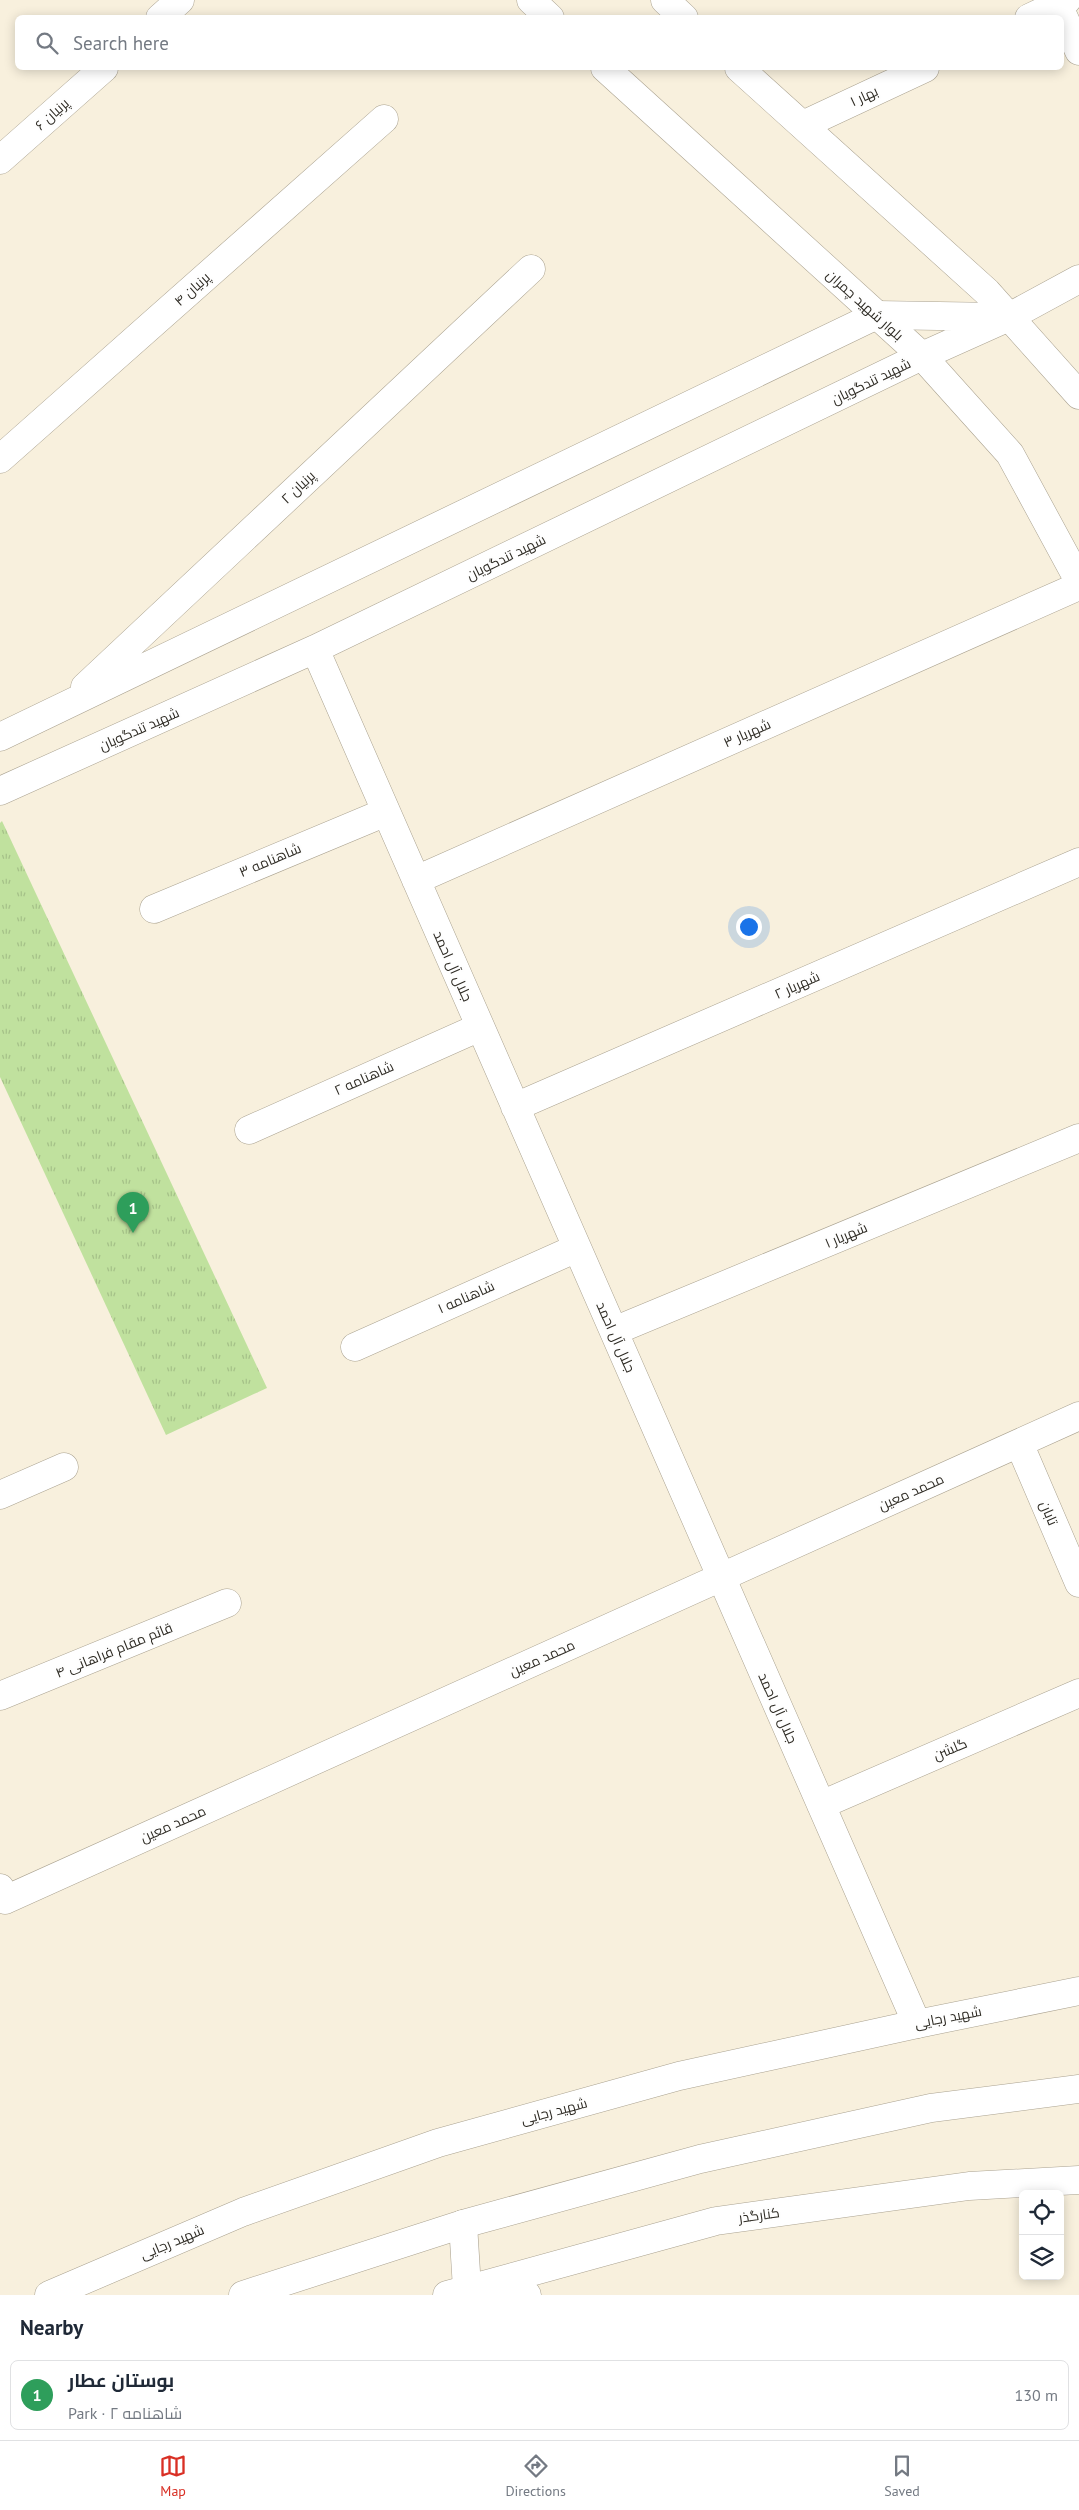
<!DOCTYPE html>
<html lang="en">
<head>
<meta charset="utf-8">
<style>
  body { margin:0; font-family:"PT Sans",Cairo,sans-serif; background:#f6f6f7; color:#1f2937 }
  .controls { position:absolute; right:15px; bottom:15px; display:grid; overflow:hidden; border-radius:8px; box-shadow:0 2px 12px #0003 }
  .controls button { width:45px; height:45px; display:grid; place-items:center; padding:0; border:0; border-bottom:1px solid #e0e1e3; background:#fff; color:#1f2937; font:25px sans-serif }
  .you { position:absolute; left:748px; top:926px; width:18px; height:18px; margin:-12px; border:4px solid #fff; border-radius:50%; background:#1a73e8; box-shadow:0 0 0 8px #1a73e833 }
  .badge { display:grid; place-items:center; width:32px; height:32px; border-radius:50%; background:#d93025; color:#fff; font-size:16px; font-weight:700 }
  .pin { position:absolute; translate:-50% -41px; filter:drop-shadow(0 1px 2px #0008) }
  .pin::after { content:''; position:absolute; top:26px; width:18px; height:15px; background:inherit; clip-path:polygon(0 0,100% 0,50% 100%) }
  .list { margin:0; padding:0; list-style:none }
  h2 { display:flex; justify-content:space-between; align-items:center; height:65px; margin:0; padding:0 20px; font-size:21px }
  h2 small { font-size:16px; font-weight:400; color:#747a83 }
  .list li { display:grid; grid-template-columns:32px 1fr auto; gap:15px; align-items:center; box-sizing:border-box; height:70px; margin:0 10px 10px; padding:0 10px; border:1px solid #e0e1e3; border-radius:8px }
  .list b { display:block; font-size:19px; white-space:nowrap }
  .list p { margin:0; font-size:16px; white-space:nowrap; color:#747a83 }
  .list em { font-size:16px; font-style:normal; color:#747a83 }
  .icon { flex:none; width:28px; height:28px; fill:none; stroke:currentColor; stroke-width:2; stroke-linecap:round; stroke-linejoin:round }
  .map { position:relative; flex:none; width:1079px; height:2295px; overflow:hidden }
  .search { position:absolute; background:#fff; box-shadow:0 2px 12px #0003; left:15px; right:15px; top:15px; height:55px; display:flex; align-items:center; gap:12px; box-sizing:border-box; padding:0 18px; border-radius:8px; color:#747a83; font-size:19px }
  .sheet { height:145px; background:#fff }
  nav { display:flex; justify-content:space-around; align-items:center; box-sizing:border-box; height:70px; border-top:1px solid #e0e1e3; background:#fff; font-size:14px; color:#747a83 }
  nav a { display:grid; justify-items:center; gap:2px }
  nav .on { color:#d93025 }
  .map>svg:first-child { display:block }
  .grass { fill:url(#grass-tufts) }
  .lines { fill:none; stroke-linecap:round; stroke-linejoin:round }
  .minor-casing { stroke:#aaa290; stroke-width:29 }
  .tertiary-casing { stroke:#aaa290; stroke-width:29 }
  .secondary-casing { stroke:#aaa290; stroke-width:29 }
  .minor { stroke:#fff; stroke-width:28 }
  .tertiary { stroke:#fff; stroke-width:28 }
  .secondary { stroke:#fff; stroke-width:28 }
  .labels { text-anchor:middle; stroke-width:4.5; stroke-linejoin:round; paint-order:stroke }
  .street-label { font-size:14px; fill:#2f2c25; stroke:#fefefe }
</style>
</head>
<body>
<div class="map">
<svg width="1079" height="2295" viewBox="0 0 1079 2295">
  <defs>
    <pattern id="grass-tufts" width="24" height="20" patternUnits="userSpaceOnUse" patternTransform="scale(1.25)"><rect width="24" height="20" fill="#c0e19e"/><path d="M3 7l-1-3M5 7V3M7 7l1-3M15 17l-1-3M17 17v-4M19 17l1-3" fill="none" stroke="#a5c188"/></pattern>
  </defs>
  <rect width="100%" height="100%" fill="#f8f0dd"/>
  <path class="grass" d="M2 821 267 1388 166 1435 0 1077V823Z"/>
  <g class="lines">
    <g class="minor-casing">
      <path id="minor" d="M1056 0 1079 51
        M160 18 180 0
        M1029 18 1067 0
        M803 125 925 68
        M0 160 104 68
        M0 459 384 119
        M315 649 917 2024
        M85 687 531 269
        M0 737 877 315 1000 317
        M0 791 315 649 922 356 1009 317 1079 279
        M416 880 1079 586
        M154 909 386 812
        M515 1107 1079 862
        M249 1130 480 1027
        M614 1331 1079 1138
        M355 1347 577 1248
        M1019 1443 1079 1583
        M0 1495 64 1467
        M0 1696 227 1603
        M821 1805 1079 1693
        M0 1888 5 1900 1079 1416
        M481 2290 527 2295
        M447 2295 716 2221 969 2186 1079 2180"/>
    </g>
    <g class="tertiary-casing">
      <path id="tertiary" d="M463 2224 467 2288"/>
    </g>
    <g class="secondary-casing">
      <path id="secondary" d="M531 0 550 18
        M665 0 684 18
        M605 68 922 356 1010 454 1079 581
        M739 68 987 292 1079 395
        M49 2295 243 2212 438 2143 679 2076 917 2024 1079 1991
        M243 2295 463 2224 700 2159 931 2108 1079 2089"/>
    </g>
    <use href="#minor" class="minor"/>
    <use href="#tertiary" class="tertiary"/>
    <use href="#secondary" class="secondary"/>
  </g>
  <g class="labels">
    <g class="street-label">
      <text transform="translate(864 96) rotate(-25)" y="5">بهار ۱</text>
      <text transform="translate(52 114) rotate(-42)" y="5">پرنیان ۶</text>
      <text transform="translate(192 289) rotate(-42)" y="5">پرنیان ۴</text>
      <text transform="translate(865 305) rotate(42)" y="5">بلوار شهید چمران</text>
      <text transform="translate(871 381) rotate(-26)" y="5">شهید تندگویان</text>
      <text transform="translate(298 487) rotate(-43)" y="5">پرنیان ۲</text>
      <text transform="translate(506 557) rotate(-26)" y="5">شهید تندگویان</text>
      <text transform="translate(139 729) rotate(-24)" y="5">شهید تندگویان</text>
      <text transform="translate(747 733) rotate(-24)" y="5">شهریار ۳</text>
      <text transform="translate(270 860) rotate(-23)" y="5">شاهنامه ۳</text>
      <text transform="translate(453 966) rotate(66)" y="5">جلال آل احمد</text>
      <text transform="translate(797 985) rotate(-24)" y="5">شهریار ۲</text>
      <text transform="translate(364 1078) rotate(-24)" y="5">شاهنامه ۲</text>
      <text transform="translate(846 1235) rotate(-23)" y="5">شهریار ۱</text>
      <text transform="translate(466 1297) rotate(-24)" y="5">شاهنامه ۱</text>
      <text transform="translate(616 1337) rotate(66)" y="5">جلال آل احمد</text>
      <text transform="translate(911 1492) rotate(-24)" y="5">محمد معین</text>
      <text transform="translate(1049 1513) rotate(67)" y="5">تابان</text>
      <text transform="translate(114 1650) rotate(-22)" y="5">قائم مقام فراهانی ۴</text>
      <text transform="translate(542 1658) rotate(-24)" y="5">محمد معین</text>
      <text transform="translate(778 1708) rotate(66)" y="5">جلال آل احمد</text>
      <text transform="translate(950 1749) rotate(-23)" y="5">گلشن</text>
      <text transform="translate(173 1824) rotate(-24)" y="5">محمد معین</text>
      <text transform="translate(948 2017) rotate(-11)" y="5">شهید رجایی</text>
      <text transform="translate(554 2111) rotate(-15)" y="5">شهید رجایی</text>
      <text transform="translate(759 2215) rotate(-8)" y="5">کنارگذر</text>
      <text transform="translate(172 2242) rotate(-23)" y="5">شهید رجایی</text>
    </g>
  </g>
</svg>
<div class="controls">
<button><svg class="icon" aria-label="locate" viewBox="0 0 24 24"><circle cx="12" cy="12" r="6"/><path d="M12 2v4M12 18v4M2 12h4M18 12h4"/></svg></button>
<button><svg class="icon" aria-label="layers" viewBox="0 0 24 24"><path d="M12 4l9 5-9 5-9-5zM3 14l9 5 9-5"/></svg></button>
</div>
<div class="you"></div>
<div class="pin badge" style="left:133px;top:1233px;background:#2e9e5b">1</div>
<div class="search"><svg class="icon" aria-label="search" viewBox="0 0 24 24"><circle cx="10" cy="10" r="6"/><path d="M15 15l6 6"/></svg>Search here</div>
</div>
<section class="sheet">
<h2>Nearby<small></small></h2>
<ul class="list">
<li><span class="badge" style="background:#2e9e5b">1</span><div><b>بوستان عطار</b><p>Park · شاهنامه ۲</p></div><em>130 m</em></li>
</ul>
</section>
<nav>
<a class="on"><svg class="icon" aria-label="map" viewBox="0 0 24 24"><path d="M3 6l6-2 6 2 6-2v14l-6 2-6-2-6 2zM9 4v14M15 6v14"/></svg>Map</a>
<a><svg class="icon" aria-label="directions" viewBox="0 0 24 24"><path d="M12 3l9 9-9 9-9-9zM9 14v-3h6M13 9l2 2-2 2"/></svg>Directions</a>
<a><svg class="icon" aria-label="saved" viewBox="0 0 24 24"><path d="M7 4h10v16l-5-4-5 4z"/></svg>Saved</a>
</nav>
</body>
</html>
